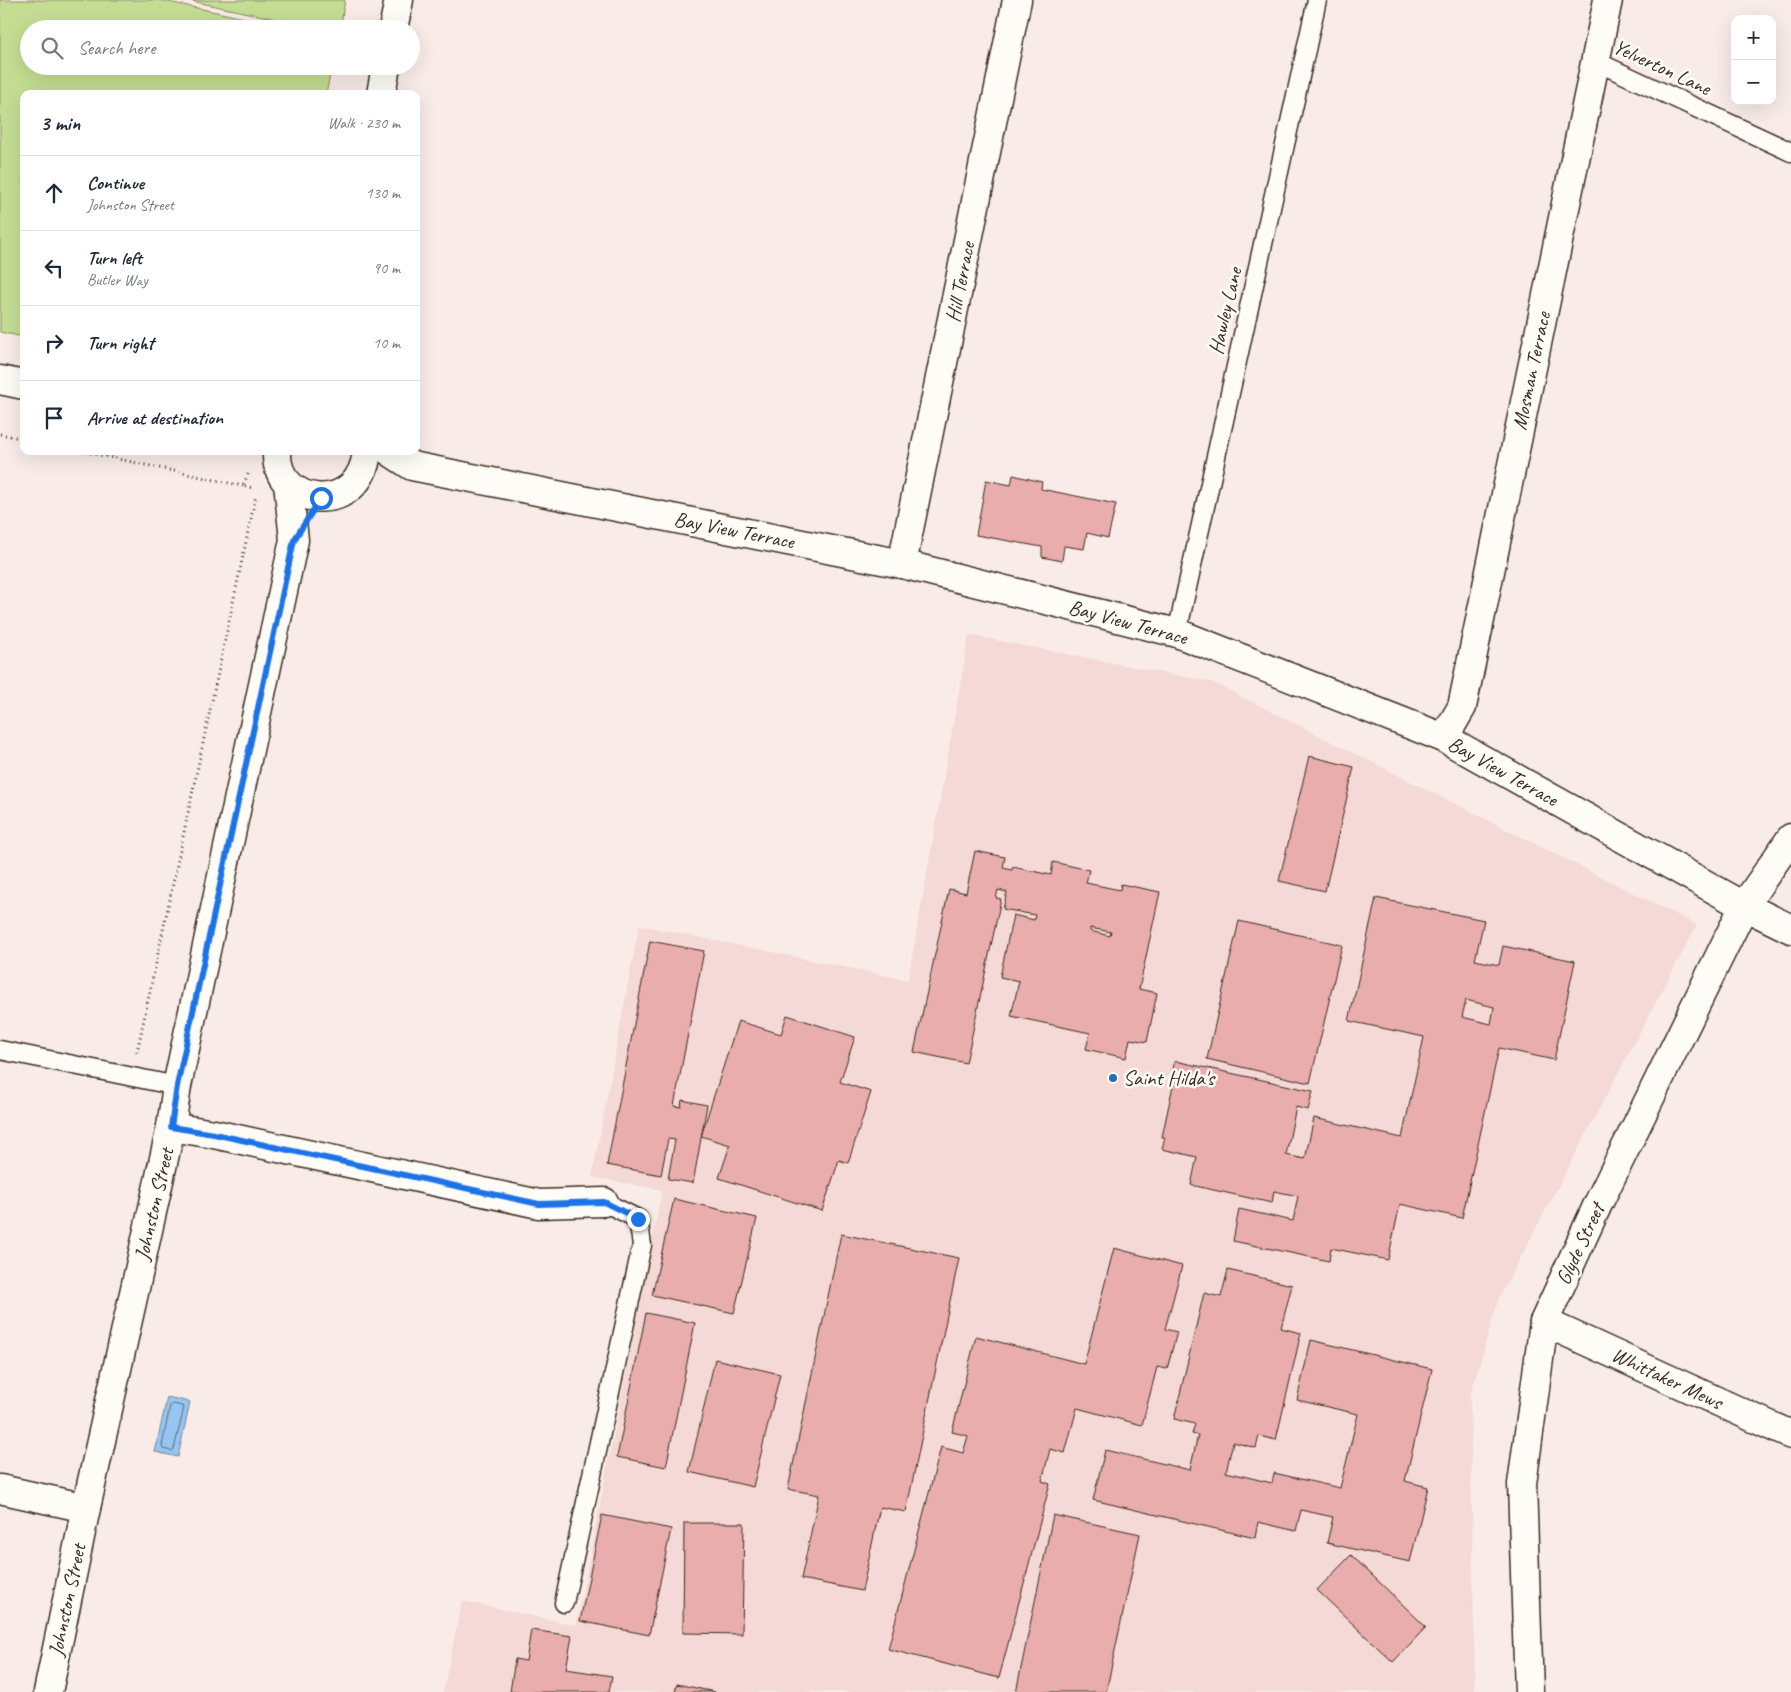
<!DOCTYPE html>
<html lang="en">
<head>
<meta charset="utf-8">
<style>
  body { margin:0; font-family:Caveat,sans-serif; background:#f2f2f3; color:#1f2937 }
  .controls { position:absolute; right:15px; top:15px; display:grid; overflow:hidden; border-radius:10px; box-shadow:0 5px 20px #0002 }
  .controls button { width:45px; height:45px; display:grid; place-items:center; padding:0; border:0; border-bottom:1px solid #e0e1e3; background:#fff; color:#1f2937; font:25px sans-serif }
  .stop { position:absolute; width:15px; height:15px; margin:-11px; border:4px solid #1a73e8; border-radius:50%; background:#fff }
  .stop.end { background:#1a73e8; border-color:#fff; box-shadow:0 1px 5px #0008 }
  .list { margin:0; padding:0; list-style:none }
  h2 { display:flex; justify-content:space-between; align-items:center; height:65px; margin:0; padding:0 20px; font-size:21px }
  h2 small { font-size:16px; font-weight:400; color:#747a83 }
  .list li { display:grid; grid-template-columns:32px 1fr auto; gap:15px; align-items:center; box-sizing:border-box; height:75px; padding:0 20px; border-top:1px solid #e0e1e3 }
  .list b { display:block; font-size:19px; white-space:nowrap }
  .list p { margin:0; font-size:16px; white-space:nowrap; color:#747a83 }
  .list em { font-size:16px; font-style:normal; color:#747a83 }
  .icon { flex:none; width:28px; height:28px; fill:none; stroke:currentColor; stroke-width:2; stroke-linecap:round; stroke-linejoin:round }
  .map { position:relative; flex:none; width:1791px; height:1692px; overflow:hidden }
  .search { position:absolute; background:#fff; box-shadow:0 5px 20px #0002; left:20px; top:20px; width:400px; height:55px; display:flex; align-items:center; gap:12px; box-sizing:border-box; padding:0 18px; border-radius:28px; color:#747a83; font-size:19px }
  .panel { position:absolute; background:#fff; box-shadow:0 5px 20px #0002; left:20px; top:90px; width:400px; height:365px; border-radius:10px }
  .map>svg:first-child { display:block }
  .built { fill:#f4d9d6 }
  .green { fill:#c4dd93; stroke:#808458 }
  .water { fill:#96c5f1; stroke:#72879d }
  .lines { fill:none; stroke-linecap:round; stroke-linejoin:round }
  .shore { stroke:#5f6872; stroke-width:1 }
  .building { fill:#e8adac; stroke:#3b2a1e; fill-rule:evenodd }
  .service-casing { stroke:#3b2a1e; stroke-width:21 }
  .minor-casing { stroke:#3b2a1e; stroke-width:31 }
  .tertiary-casing { stroke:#3b2a1e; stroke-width:31 }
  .path { stroke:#3b2a1e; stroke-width:3; stroke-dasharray:1 4; stroke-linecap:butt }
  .service { stroke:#fdfcf7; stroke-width:18 }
  .minor { stroke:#fdfcf7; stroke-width:28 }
  .tertiary { stroke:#fdfcf7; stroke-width:28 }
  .route { stroke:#1a73e8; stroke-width:6 }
  .poi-dot { fill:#1f6fb2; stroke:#fdfcf7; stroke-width:2 }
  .labels { text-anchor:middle; stroke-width:5; stroke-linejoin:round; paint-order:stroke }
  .street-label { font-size:21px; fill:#3b2a1e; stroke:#fdfcf7 }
  .poi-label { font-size:21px; fill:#3b2a1e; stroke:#fdfcf7; text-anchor:start }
</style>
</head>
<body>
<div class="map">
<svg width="1791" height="1692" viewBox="0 0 1791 1692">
  <rect width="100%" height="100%" fill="#f9ece8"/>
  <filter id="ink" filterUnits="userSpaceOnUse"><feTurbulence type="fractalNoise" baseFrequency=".02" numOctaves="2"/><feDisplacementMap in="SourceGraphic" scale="10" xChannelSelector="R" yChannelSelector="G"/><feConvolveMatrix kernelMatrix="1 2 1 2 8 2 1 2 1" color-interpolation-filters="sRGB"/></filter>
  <g filter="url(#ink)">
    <path class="built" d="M969 635 1212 682 1697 925 1499 1298 1470 1396 1475 1692H443L462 1601 576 1625 662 1190 592 1177 639 925 908 980Z"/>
    <path class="green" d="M0 0H159L297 29H29V66H332L326 94H24V337L0 332Z
      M187 0H345L340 29H323Z"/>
    <path class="water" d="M167 1397 190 1402 178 1457 155 1452Z"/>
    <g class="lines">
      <path class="shore" d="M173 1404 182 1406 184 1408 174 1449 172 1451 163 1449 162 1446 170 1406Z"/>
    </g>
    <path class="building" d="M1013 475 1042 482 1041 489 1116 504 1108 538 1087 533 1084 549 1064 546 1062 561 1042 557V547L976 535 986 480 1011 485Z
      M1309 756 1354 767 1325 891 1279 881Z
      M975 851 1005 857 1003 868 1012 870 1013 867 1051 875 1053 862 1089 870 1086 883 1120 890 1121 884 1160 892 1139 989 1157 993 1147 1042 1130 1039 1126 1058 1086 1049 1090 1033 1011 1016 1019 981 1000 977 1013 915 1034 920 1035 915 1003 909 1007 892 998 890 996 898 1001 899 966 1063 914 1052 949 889 966 893ZM1090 928 1111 932 1110 936 1090 931Z
      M1376 898 1484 920 1475 960 1499 965 1503 946 1575 961 1554 1060 1499 1048 1462 1218 1400 1204 1388 1260 1331 1248 1329 1261 1233 1241 1239 1209 1293 1221 1298 1196 1274 1191 1272 1203 1191 1185 1197 1157 1162 1149 1165 1137H1162L1174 1081 1170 1080 1175 1061 1313 1091 1308 1110 1296 1107 1286 1155 1305 1159 1314 1118 1402 1138 1424 1037 1349 1021ZM1466 1000 1494 1007 1491 1024 1462 1017Z
      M1239 921 1342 945 1310 1083 1207 1059Z
      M650 941 704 951 674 1106 681 1107 682 1100 707 1105 693 1183 668 1179 675 1140 668 1139 661 1175 607 1165Z
      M787 1015 855 1037 840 1082 871 1092 848 1163 839 1160 822 1211 719 1178 730 1145 701 1136 738 1021 781 1034Z
      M674 1199 757 1218 734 1313 652 1295Z
      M841 1234 959 1258 906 1512 880 1507 862 1591 801 1579 819 1495 788 1489Z
      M1114 1248 1182 1266 1165 1329 1177 1332 1167 1369 1157 1367 1142 1425 1077 1408 1065 1453 1050 1449 1042 1481 1050 1484 999 1678 888 1649 941 1447 963 1453 968 1436 952 1432 976 1336 1084 1364Z
      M1228 1270 1292 1285 1281 1328 1301 1333 1276 1440 1259 1436 1256 1448 1233 1442 1226 1472 1272 1483 1274 1473 1340 1488 1358 1414 1297 1400 1311 1340 1432 1369 1405 1481 1428 1487 1410 1562 1327 1543 1333 1517 1301 1510 1296 1531 1258 1522 1255 1538 1093 1500 1105 1450 1190 1470 1198 1435 1192 1434 1195 1424 1174 1419 1204 1293 1221 1297Z
      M646 1313 695 1323 666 1467 617 1457Z
      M715 1359 780 1374 753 1487 689 1472Z
      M602 1515 671 1529 649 1635 580 1621Z
      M1053 1515 1140 1534 1106 1692H1016Z
      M684 1523H744L742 1634 683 1633Z
      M1351 1555 1426 1627 1393 1662 1317 1590Z
      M531 1630 572 1636 566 1669 612 1676 609 1692H510L515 1659 526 1661Z
      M677 1684 715 1692H675Z"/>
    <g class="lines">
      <g class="service-casing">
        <path id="service" d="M1595 61 1791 152
          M1177 633 1317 0
          M0 1050 177 1086
          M564 1603 642 1245 638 1219 604 1202"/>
      </g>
      <g class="minor-casing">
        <path id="minor" d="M393 29 399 0
          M381 94 386 66
          M902 564 1017 0
          M1444 738 1462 707 1608 0
          M1744 906 1791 838
          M171 1127 214 1134 539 1204 604 1202
          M1544 1322 1791 1435
          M0 1489 86 1508"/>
      </g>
      <g class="tertiary-casing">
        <path id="tertiary" d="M0 380 24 385
          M277 451C274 508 361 518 367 451
          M389 451 412 466 902 564 1177 633 1444 738 1744 906 1791 929
          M48 1692 86 1508 171 1127 177 1086 294 540 288 483
          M1529 1692 1522 1484 1544 1322 1598 1204 1744 906"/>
      </g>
      <path class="path" d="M0 434 24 439
        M81 451 243 486
        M248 474 243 486 254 488
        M137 1052 256 495"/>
      <use href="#service" class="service"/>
      <use href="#minor" class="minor"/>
      <use href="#tertiary" class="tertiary"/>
    </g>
  </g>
  <g class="lines" filter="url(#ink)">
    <path class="route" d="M321 498 294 540 177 1086 171 1127 214 1134 539 1204 604 1202 638 1219"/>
  </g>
  <circle class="poi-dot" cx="1113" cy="1078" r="5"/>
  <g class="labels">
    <g class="street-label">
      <text transform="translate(1662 67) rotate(25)" y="7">Yelverton Lane</text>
      <text transform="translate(960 282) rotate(-79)" y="7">Hill Terrace</text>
      <text transform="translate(1225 311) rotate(-77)" y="7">Hawley Lane</text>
      <text transform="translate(1531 371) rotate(-78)" y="7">Mosman Terrace</text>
      <text transform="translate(734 530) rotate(11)" y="7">Bay View Terrace</text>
      <text transform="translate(1128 622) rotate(15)" y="7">Bay View Terrace</text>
      <text transform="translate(1503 771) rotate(29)" y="7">Bay View Terrace</text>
      <text transform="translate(154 1204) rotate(-77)" y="7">Johnston Street</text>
      <text transform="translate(1580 1244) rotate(-65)" y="7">Glyde Street</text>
      <text transform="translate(1667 1378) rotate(25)" y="7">Whittaker Mews</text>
      <text transform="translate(67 1600) rotate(-78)" y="7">Johnston Street</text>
    </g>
    <g class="poi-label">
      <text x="1123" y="1085">Saint Hilda's</text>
    </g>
  </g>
</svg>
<div class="controls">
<button>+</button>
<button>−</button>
</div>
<div class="stop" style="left:321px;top:498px"></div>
<div class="stop end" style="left:638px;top:1219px"></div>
<div class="search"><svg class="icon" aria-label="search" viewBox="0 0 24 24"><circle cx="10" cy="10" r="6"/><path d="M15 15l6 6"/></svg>Search here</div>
<section class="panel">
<h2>3 min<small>Walk · 230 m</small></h2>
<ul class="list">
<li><svg class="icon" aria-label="ahead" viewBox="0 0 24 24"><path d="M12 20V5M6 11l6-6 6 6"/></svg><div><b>Continue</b><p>Johnston Street</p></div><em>130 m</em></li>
<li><svg class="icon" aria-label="left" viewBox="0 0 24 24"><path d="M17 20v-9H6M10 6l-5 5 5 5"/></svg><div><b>Turn left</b><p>Butler Way</p></div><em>90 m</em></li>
<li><svg class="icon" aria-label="right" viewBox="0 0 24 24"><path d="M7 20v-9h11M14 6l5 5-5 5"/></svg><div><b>Turn right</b></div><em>10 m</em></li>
<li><svg class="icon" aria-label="arrive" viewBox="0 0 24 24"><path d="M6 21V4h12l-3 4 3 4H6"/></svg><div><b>Arrive at destination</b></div></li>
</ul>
</section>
</div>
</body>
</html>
